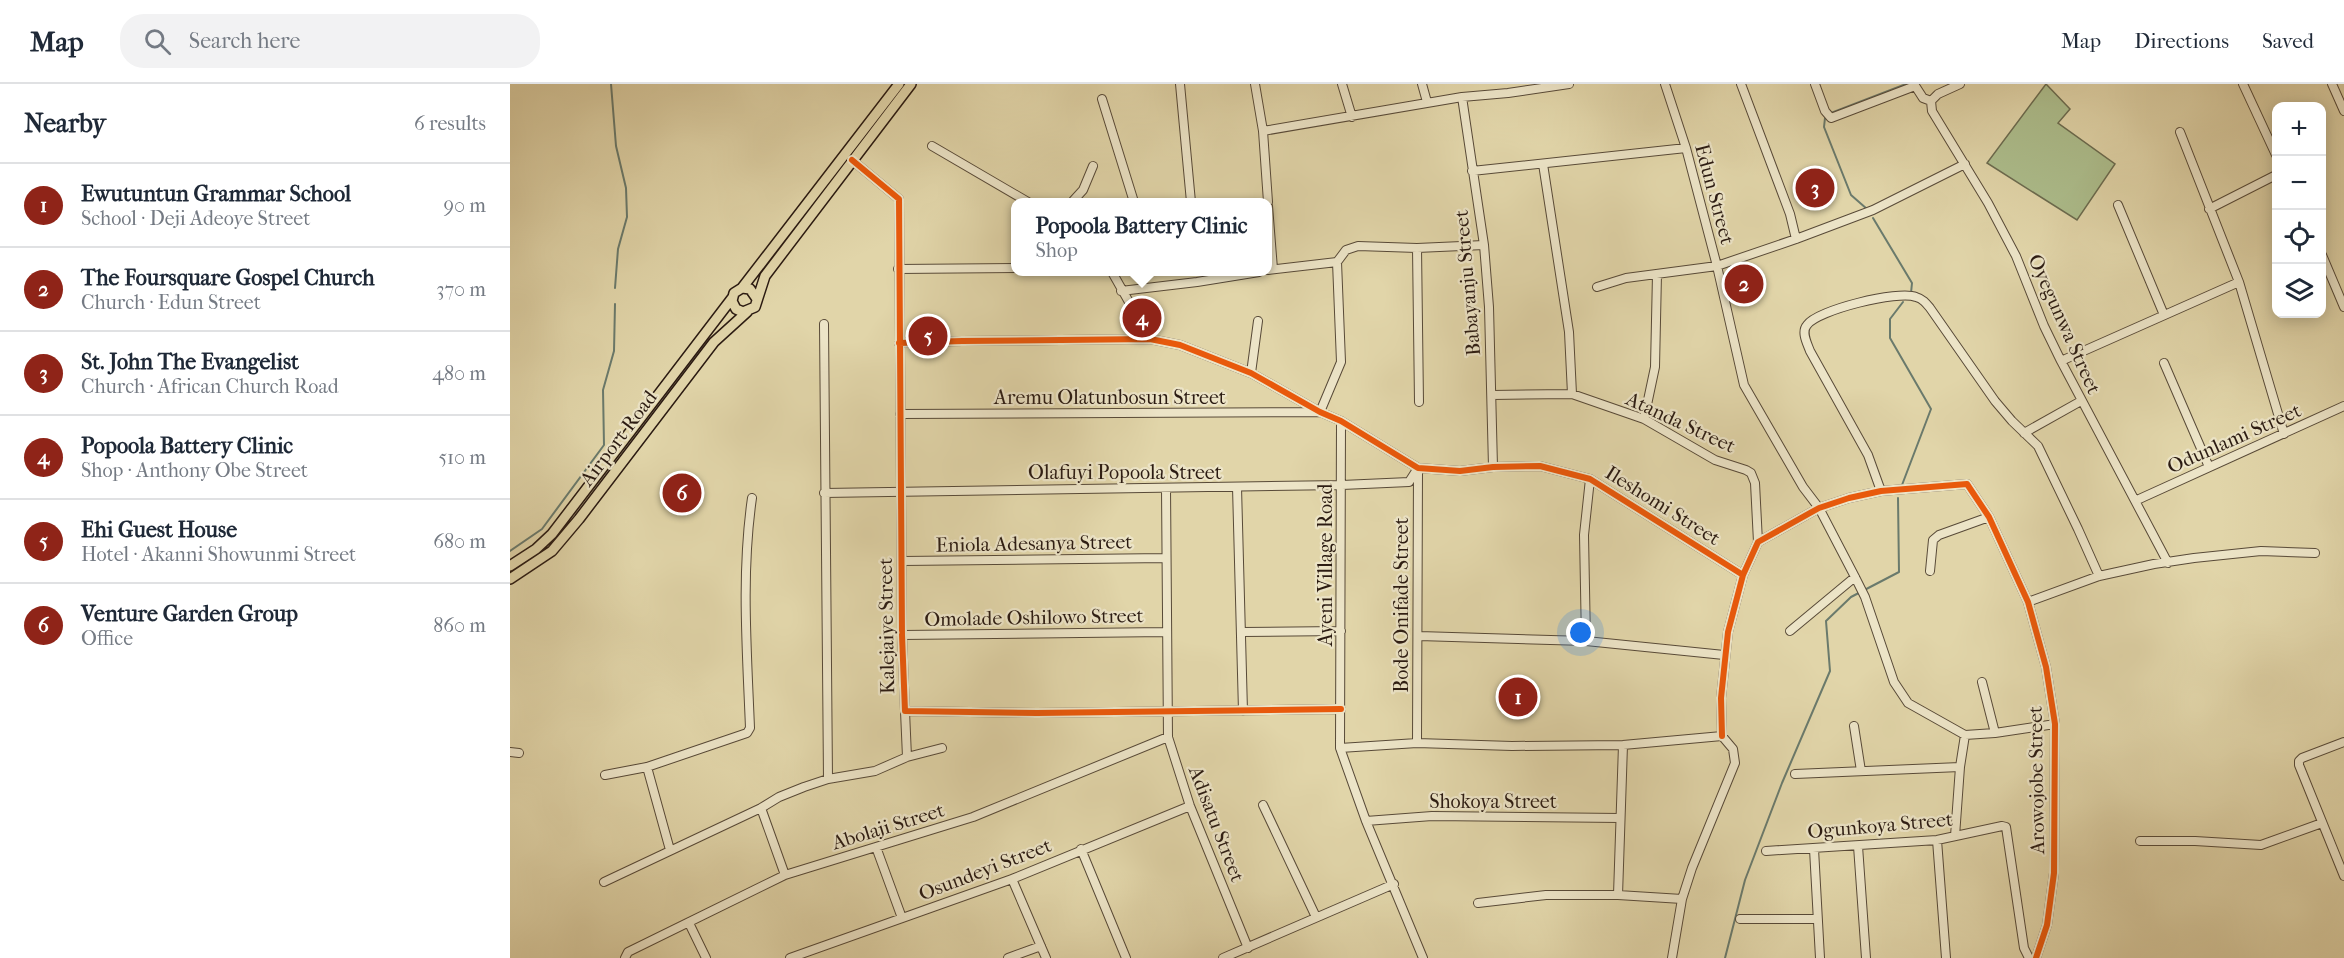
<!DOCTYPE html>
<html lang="en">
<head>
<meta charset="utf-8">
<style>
  body { margin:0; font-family:"IM FELL French Canon",serif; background:#f2f2f3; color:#1f2937 }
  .controls { position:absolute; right:18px; top:18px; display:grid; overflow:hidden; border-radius:12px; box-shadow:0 3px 15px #0003 }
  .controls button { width:54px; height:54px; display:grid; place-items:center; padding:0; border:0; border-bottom:2px solid #e0e1e3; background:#fff; color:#1f2937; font:30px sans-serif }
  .you { position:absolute; left:1071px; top:549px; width:21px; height:21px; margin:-15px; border:4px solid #fff; border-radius:50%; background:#1a73e8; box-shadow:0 0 0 9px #1a73e833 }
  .badge { display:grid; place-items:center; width:39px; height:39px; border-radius:50%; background:#8f2418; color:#fff; font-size:20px; font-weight:700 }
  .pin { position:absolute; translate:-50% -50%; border:3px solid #fff; box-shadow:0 2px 6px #0006 }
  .popup { position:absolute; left:501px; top:114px; width:261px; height:78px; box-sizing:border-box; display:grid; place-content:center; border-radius:12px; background:#fff; filter:drop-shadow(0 2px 4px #0005); font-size:20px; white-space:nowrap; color:#747a83 }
  .popup b { font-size:22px; color:#1f2937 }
  .popup::after { content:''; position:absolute; left:50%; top:100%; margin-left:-12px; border:12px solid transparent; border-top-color:#fff }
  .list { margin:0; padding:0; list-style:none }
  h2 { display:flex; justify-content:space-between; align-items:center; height:78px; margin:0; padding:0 24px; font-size:26px }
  h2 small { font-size:20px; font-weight:400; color:#747a83 }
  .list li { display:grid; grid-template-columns:39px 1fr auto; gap:18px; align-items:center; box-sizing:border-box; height:84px; padding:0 24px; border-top:2px solid #e0e1e3 }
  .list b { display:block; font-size:22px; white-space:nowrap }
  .list p { margin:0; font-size:20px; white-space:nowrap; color:#747a83 }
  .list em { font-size:20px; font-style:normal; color:#747a83 }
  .icon { flex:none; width:33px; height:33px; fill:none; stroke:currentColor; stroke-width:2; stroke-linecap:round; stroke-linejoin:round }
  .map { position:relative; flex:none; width:1834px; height:874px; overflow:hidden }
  header { display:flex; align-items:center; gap:36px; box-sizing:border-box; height:84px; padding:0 30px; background:#fff; border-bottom:2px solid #e0e1e3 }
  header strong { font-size:28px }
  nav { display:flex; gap:33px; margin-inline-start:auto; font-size:21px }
  .search { width:420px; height:54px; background:#f2f2f3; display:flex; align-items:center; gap:15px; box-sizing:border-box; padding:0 21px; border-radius:24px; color:#747a83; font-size:22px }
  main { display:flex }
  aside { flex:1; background:#fff }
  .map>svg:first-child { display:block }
  .green { fill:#adbe8d; stroke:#6c6c50; stroke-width:1.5 }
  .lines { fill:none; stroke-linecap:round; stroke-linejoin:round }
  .stream { stroke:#6a7a6c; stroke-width:2 }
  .minor-casing { stroke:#584a38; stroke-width:10 }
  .major-casing { stroke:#2b1b12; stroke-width:12 }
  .minor { stroke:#ece4c7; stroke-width:8 }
  .major { stroke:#e1d5a9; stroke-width:9 }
  .cycleway-casing { stroke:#ece4c7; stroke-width:10 }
  .cycleway { stroke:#e8590c; stroke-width:6 }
  .labels { text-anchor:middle; stroke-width:4.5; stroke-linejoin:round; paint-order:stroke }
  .street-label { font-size:20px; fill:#2b1b12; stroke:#ece4c7 }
</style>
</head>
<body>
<header>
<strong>Map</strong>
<div class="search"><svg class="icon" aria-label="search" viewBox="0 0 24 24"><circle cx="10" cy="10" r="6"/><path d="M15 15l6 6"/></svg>Search here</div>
<nav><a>Map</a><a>Directions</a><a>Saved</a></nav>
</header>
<main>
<aside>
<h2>Nearby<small>6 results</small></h2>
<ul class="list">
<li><span class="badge">1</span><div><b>Ewutuntun Grammar School</b><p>School · Deji Adeoye Street</p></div><em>90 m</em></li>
<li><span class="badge">2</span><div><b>The Foursquare Gospel Church</b><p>Church · Edun Street</p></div><em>370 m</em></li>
<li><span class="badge">3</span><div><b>St. John The Evangelist</b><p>Church · African Church Road</p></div><em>480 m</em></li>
<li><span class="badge">4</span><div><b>Popoola Battery Clinic</b><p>Shop · Anthony Obe Street</p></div><em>510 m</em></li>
<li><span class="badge">5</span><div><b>Ehi Guest House</b><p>Hotel · Akanni Showunmi Street</p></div><em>680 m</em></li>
<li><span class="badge">6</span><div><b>Venture Garden Group</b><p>Office</p></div><em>860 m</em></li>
</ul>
</aside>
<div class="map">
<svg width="1834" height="874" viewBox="0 0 1834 874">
  <rect width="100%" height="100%" fill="#e1d5a9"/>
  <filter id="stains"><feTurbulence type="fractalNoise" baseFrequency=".00333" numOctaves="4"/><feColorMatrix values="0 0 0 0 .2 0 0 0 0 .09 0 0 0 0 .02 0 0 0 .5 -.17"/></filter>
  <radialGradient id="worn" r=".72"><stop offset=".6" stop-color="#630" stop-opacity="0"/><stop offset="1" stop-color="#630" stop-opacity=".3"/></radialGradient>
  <path class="green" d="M1536 0 1560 25 1548 39 1605 80 1567 136 1477 79Z"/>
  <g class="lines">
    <path class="stream" d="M101 0 106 62 116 104 117 133 108 165 105 204
      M1321 29 1396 0
      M1315 34 1314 43 1341 111 1357 125
      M1363 134 1402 199 1401 209
      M1392 401 1421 325 1380 254V235L1393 218
      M0 467 32 445 94 361 93 306 104 267 105 220
      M1215 874 1235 796 1272 699 1320 587 1316 537 1341 513 1389 488 1388 414"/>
    <g class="minor-casing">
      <path id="minor" d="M670 0 681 118
        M745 0 753 47 758 118
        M832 0 842 33
        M912 0 917 18
        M1155 0 1176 64 1207 182 1234 301 1293 403 1309 424 1345 493 1355 513 1384 598 1398 619 1455 651 1485 649 1545 640
        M1231 0 1280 130 1286 155
        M1305 0 1315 27 1321 34 1405 2
        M1404 0 1413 14 1421 17
        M1733 0 1766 71
        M1822 0 1834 27
        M952 13 974 161 979 223 983 383
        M592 15 624 118
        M1421 17 1422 27 1478 119 1506 172 1534 242 1551 277 1658 479
        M1421 17 1428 10 1450 0
        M753 47 952 13 998 9 1059 0
        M1670 48 1729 198 1774 350
        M422 62 518 118
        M342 76 389 115 392 551 395 627 527 629 831 625
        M1033 80 1059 248 1062 310
        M962 87 1176 64
        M562 118 573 106 583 82
        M1608 121 1654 231
        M758 122 763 185
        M1699 125 1766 91
        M907 164 909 318
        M1812 171 1834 223
        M388 185 506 184
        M758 186 827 178 836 166 848 162 907 164 974 161
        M602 188 640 255
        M1087 203 1116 194 1207 182 1286 155 1363 126 1455 80
        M611 207 687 198 749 188
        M314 240 318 695
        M389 259 452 257 640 255 670 261 741 289 810 328 831 337 908 384 950 387 983 383 1030 382 1080 395 1233 491
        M1551 277 1729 198
        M1654 279 1699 383
        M741 289 748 237
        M982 311 1062 310 1134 335 1205 376 1236 386 1241 389 1245 399 1248 458
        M390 330 810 328 831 278 827 178
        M1134 335 1145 283 1147 190
        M831 337 830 664 856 737 913 874
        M1514 349 1571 317
        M727 403 733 627
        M656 404 658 653 680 722 738 864
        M1371 407 1358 371 1300 267C1297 259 1291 248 1297 241 1307 226 1388 206 1406 213 1413 215 1416 219 1420 224L1485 317 1502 337 1528 362 1568 445 1589 492
        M314 409 832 401 899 398 908 384
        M1627 416 1834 322
        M392 477 656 474
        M1420 487 1423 456 1429 451 1479 433
        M1518 518 1589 492 1644 480 1684 474 1751 467 1805 469
        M1280 547 1345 493
        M732 548 831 547
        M392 551 656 548
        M909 552 1076 557 1214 571
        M1076 557 1074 451 1080 395
        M1472 598 1485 649
        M1344 642 1351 687
        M1212 652 1211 614 1218 548 1233 491 1248 458 1309 424 1339 414 1371 407 1457 400 1479 433 1518 518 1536 583 1545 640 1544 789 1537 841 1526 874
        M1834 658 1792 674 1789 677V681L1834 792
        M907 659 908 386
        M830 664 907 659 1002 662 1113 661 1212 652
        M0 668 9 669
        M397 673 432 664
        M137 683 160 766
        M1285 690 1450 683
        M95 691 137 683 237 649 240 644C237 567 231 490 242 414
        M753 721 806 833
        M251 724 275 791
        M856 737 922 732 1110 734
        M1445 752 1450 683 1455 651
        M1427 756 1436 874
        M1630 757H1685L1751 761 1812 739
        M1348 762 1356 874
        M366 763 392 834
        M571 765 616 874
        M1304 765 1310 874
        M1256 767 1427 756 1492 742 1496 743 1514 864 1519 874
        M502 795 536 874
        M94 798 251 724 269 713 294 703 318 695 365 687 397 673 395 627
        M1108 811 1113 661
        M968 819 1036 811H1108L1172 815
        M1230 835H1306
        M179 839 196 874
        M115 874 118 868 275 791 463 733 658 653
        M280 874 502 795 680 722
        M498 874 531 862
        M713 874 884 800
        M1162 874 1172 815 1182 784 1225 679 1223 665 1212 652"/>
    </g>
    <g class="major-casing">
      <path id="major" d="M232 204 389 0
        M247 215 240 205 232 204 224 209 222 217 226 225 233 228 245 223 255 192 401 0
        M0 482 26 465 42 450 223 213
        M0 495 42 467 69 435 204 258 237 228"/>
    </g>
    <use href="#minor" class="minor"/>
    <use href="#major" class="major"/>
    <g class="cycleway-casing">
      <path id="cycleway" d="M342 76 389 115 392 551 395 627 527 629 831 625
        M389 259 452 257 640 255 670 261 741 289 810 328 831 337 908 384 950 387 983 383 1030 382 1080 395 1233 491
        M1212 652 1211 614 1218 548 1233 491 1248 458 1309 424 1339 414 1371 407 1457 400 1479 433 1518 518 1536 583 1545 640 1544 789 1537 841 1526 874"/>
    </g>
    <use href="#cycleway" class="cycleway"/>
  </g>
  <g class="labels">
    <g class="street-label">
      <text transform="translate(1205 110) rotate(75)" y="7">Edun Street</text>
      <text transform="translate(957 199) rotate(-95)" y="7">Babayanju Street</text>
      <text transform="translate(1555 240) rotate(66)" y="7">Oyegunwa Street</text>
      <text x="600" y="320">Aremu Olatunbosun Street</text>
      <text transform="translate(1171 338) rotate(25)" y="7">Atanda Street</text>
      <text transform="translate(108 354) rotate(-53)" y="7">Airport Road</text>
      <text transform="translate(1724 354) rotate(-24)" y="7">Odunlami Street</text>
      <text x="615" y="395">Olafuyi Popoola Street</text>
      <text transform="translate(1153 421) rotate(32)" y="7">Ileshomi Street</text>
      <text transform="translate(524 459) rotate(-1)" y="7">Eniola Adesanya Street</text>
      <text transform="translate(815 481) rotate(-90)" y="7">Ayeni Village Road</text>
      <text transform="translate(891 521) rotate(-90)" y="7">Bode Onifade Street</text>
      <text transform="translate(524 533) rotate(-1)" y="7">Omolade Oshilowo Street</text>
      <text transform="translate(376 542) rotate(-91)" y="7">Kalejaiye Street</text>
      <text transform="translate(1526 696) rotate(-91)" y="7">Arowojobe Street</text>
      <text x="983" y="724">Shokoya Street</text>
      <text transform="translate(707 740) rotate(69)" y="7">Adisatu Street</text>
      <text transform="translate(1370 741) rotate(-5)" y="7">Ogunkoya Street</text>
      <text transform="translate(378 742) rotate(-17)" y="7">Abolaji Street</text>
      <text transform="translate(475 785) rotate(-21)" y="7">Osundeyi Street</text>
    </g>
  </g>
  <rect width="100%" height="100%" filter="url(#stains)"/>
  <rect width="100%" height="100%" fill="url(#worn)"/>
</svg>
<div class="controls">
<button>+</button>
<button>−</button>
<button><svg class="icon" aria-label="locate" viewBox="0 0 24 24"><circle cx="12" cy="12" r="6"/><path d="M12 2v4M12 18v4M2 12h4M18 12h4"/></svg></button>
<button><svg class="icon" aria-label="layers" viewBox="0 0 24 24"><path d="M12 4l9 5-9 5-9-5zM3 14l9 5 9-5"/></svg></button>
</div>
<div class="you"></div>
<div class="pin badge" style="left:1008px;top:613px">1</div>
<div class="pin badge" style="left:1234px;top:200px">2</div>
<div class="pin badge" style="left:1305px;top:104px">3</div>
<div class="pin badge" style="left:632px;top:234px">4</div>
<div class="popup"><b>Popoola Battery Clinic</b>Shop</div>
<div class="pin badge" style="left:418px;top:252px">5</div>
<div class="pin badge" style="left:172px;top:409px">6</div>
</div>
</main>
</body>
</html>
